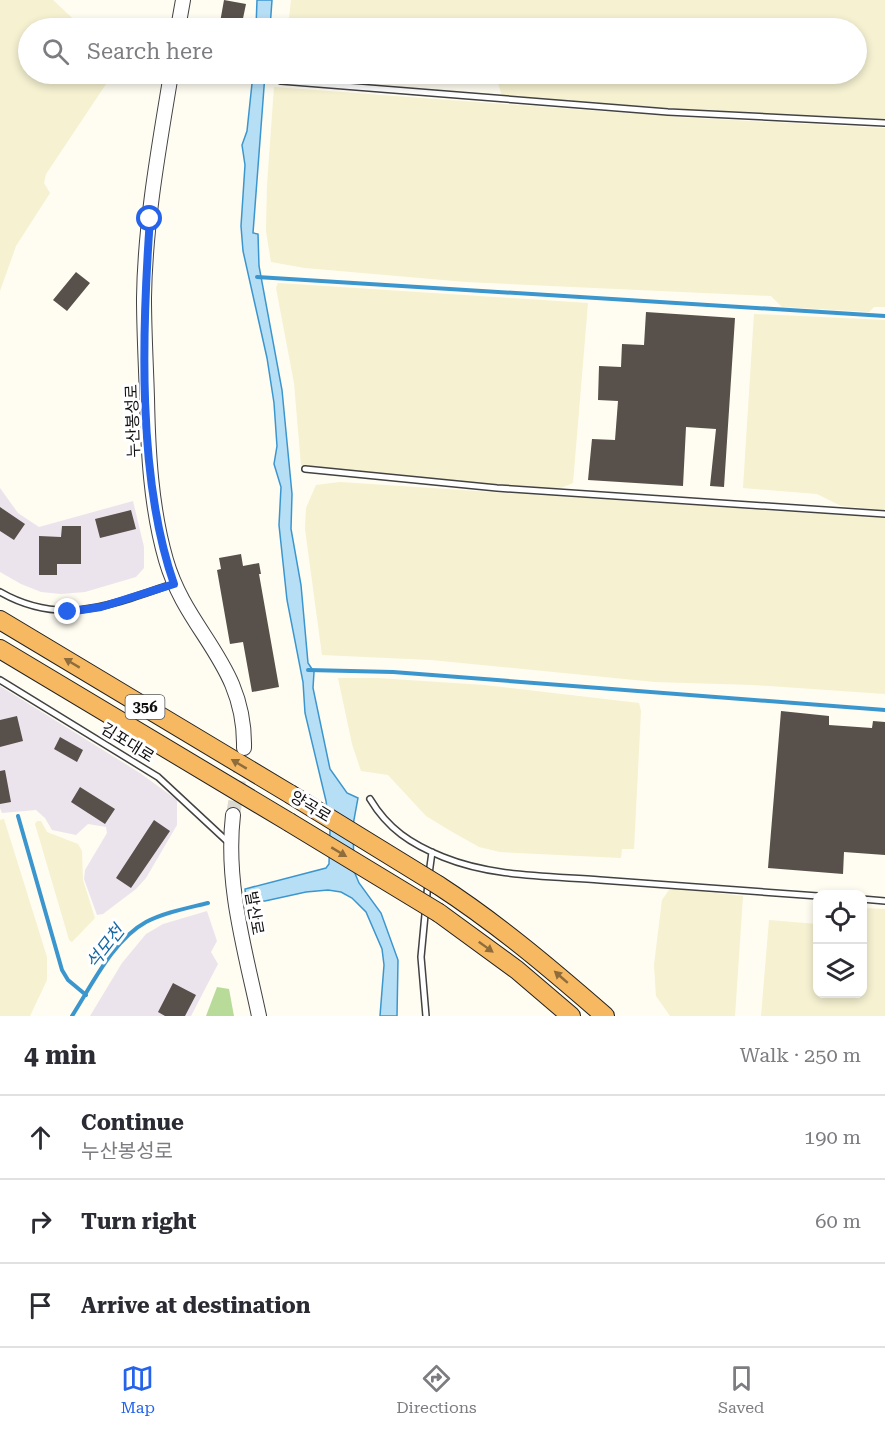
<!DOCTYPE html>
<html lang="en">
<head>
<meta charset="utf-8">
<style>
  body { margin:0; font-family:"Roboto Serif","Noto Sans KR",serif; background:#f2f2f3; color:#2b2b33 }
  .controls { position:absolute; right:18px; bottom:18px; display:grid; overflow:hidden; border-radius:12px; box-shadow:0 3px 9px #0003 }
  .controls button { width:54px; height:54px; display:grid; place-items:center; padding:0; border:0; border-bottom:2px solid #e1e1e2; background:#fff; color:#2b2b33; font:30px sans-serif }
  .stop { position:absolute; width:18px; height:18px; margin:-14px; border:4px solid #2563eb; border-radius:50%; background:#fff }
  .stop.end { background:#2563eb; border-color:#fff; box-shadow:0 2px 6px #0008 }
  .list { margin:0; padding:0; list-style:none }
  h2 { display:flex; justify-content:space-between; align-items:center; height:78px; margin:0; padding:0 24px; font-size:26px }
  h2 small { font-size:20px; font-weight:400; color:#7c7c81 }
  .list li { display:grid; grid-template-columns:39px 1fr auto; gap:18px; align-items:center; box-sizing:border-box; height:84px; padding:0 24px; border-top:2px solid #e1e1e2 }
  .list b { display:block; font-size:22px; white-space:nowrap }
  .list p { margin:0; font-size:20px; white-space:nowrap; color:#7c7c81 }
  .list em { font-size:20px; font-style:normal; color:#7c7c81 }
  .icon { flex:none; width:33px; height:33px; fill:none; stroke:currentColor; stroke-width:2; stroke-linecap:round; stroke-linejoin:round }
  .map { position:relative; flex:none; width:885px; height:1016px; overflow:hidden }
  .search { position:absolute; background:#fff; box-shadow:0 3px 9px #0003; left:18px; right:18px; top:18px; height:66px; display:flex; align-items:center; gap:15px; box-sizing:border-box; padding:0 21px; border-radius:33px; color:#7c7c81; font-size:22px }
  .sheet { height:330px; background:#fff }
  nav { display:flex; justify-content:space-around; align-items:center; box-sizing:border-box; height:84px; border-top:2px solid #e1e1e2; background:#fff; font-size:16px; color:#7c7c81 }
  nav a { display:grid; justify-items:center; gap:3px }
  nav .on { color:#2563eb }
  .map>svg:first-child { display:block }
  .industrial { fill:#ece4ed }
  .farmland { fill:#f5f1d1 }
  .forest { fill:#b8db99 }
  .water { fill:#b6dff6; stroke:#3c96ce; stroke-width:1.5 }
  .lines { fill:none; stroke-linecap:round; stroke-linejoin:round }
  .stream { stroke:#3c96ce; stroke-width:4 }
  .building { fill:#58504b }
  .tertiary-tunnel { stroke:#dbd8cf; stroke-width:14; stroke-dasharray:14 7; stroke-linecap:butt }
  .service-casing { stroke:#424242; stroke-width:8 }
  .tertiary-casing { stroke:#424242; stroke-width:16 }
  .trunk-casing { stroke:#202020; stroke-width:20 }
  .service { stroke:#fff; stroke-width:5 }
  .tertiary { stroke:#fff; stroke-width:14 }
  .trunk { stroke:#f6b861; stroke-width:18 }
  .trunk-bridge-casing { stroke:#202020; stroke-width:20; stroke-linecap:butt }
  .trunk-bridge { stroke:#f6b861; stroke-width:18 }
  .oneway { fill:#8e6c3c }
  .route { stroke:#2563eb; stroke-width:8 }
  .labels { text-anchor:middle; stroke-width:6; stroke-linejoin:round; paint-order:stroke }
  .shield { fill:#fff; stroke:#575757; stroke-width:1.5 }
  .shield-label { font-size:15px; font-weight:bold; fill:#0f0f0f }
  .street-label { font-size:16px; fill:#0f0f0f; stroke:#fff }
  .water-label { font-size:18px; font-style:italic; fill:#1768a2; stroke:#fff }
</style>
</head>
<body>
<div class="map">
<svg width="885" height="1016" viewBox="0 0 885 1016">
  <rect width="100%" height="100%" fill="#fffcf1"/>
  <path class="industrial" d="M0 488 18 513 39 527 133 501 144 547V568L136 577 85 592 61 594 41 592 21 584 0 572Z
    M0 686 140 773 177 800V825L146 878 136 889 103 914 97 915 84 879 85 870 107 833 106 827 88 824 76 835 52 830 45 818 36 810 2 813 0 808Z
    M207 911 217 941 211 952 218 964 191 1016H90L122 963 146 934 163 924Z"/>
  <path class="farmland" d="M0 0H53L83 28H28V74H106L108 81 46 174 44 183 50 193 16 246 0 291Z
    M291 0H885V119L684 109 502 96 498 83 421 74H856V28H288Z
    M274 87 694 118 885 128V307H874L869 312 802 308 782 307 771 296 466 282 305 268 271 262 266 231 267 185Z
    M278 283 588 303 573 483 561 488H534L301 465 294 383 276 288Z
    M754 314 885 320V510L841 506 817 494 743 488Z
    M340 482 885 518V694L753 685 655 682 431 660 322 655 305 529 306 508 316 485Z
    M338 678H377L484 685 639 703 641 711 634 849H622L621 858 500 852 479 847 449 830 426 816 388 775 361 771 352 744Z
    M4 819 47 957V980L30 1016H0V820Z
    M37 821H41L47 832 78 844 82 851 83 880 95 918 72 942 69 940 65 926 35 824Z
    M678 889 743 896 735 1016H670L656 996 654 965 662 900 669 890Z
    M863 908 885 909V1016H761L769 920 817 924 818 994H862Z"/>
  <path class="forest" d="M217 987 229 989 234 1016H206Z"/>
  <path class="water" d="M257 0H272L270 28H256Z
    M253 74H265L253 233 258 234 259 266 282 390 292 494 291 529 301 585 308 663 314 672 313 688 330 769 347 793 358 798 353 825 354 871 359 883 381 913 398 960 397 1016H380L384 965 382 949 366 912 352 898 341 892 328 890 306 892 265 901H246L245 889 326 868 329 864 330 830 326 801 305 713 303 682 287 600 279 525 281 487 274 464 277 446 274 403 267 358 243 251 241 226 245 165 242 145 247 131Z"/>
  <g class="lines">
    <path class="stream" d="M257 277 885 316
      M308 670 393 672 885 710
      M18 816 62 970 68 980 86 995
      M72 1016C92 985 113 940 146 922 165 912 188 908 208 903"/>
  </g>
  <path class="building" d="M224 0 246 4 241 28H219Z
    M76 272 90 283 67 311 53 300Z
    M646 312 735 318 724 487 710 486 716 429 686 427 683 486 588 480 592 439 615 440 618 401 598 400 599 366 621 367 622 344 644 345Z
    M0 507 25 524 14 540 0 531Z
    M131 510 136 529 100 538 95 519Z
    M62 526H81V564H57V575H39V536L61 537Z
    M241 554 243 566 259 563 261 574H259L279 687 252 692 243 642 230 644 217 570 221 569 219 558Z
    M781 711 829 716V725L872 728 873 721 885 722V855L844 852 843 874 768 868Z
    M17 716 23 741 0 747V720Z
    M60 737 83 750 77 762 54 749Z
    M5 770 11 802 0 804V771Z
    M80 787 115 809 105 824 71 802Z
    M154 820 170 831 131 888 116 878Z
    M173 983 196 995 185 1016H165L158 1012Z"/>
  <g class="lines">
    <path class="tertiary-tunnel" d="M233 815 243 756"/>
    <g class="service-casing">
      <path id="service" d="M281 81 668 112 885 123
        M305 469 497 488 885 514
        M0 592C61 627 111 605 172 584
        M0 680 158 777 229 843
        M370 799C388 829 411 844 443 857 492 877 548 876 600 880 672 885 745 890 818 896
        M429 874 432 852
        M862 899 885 901
        M426 1016 421 957 428 883"/>
    </g>
    <g class="tertiary-casing">
      <path id="tertiary" d="M178 28 183 0
        M171 74C159 147 145 223 144 298 144 331 146 365 147 398 148 451 151 508 166 560 187 633 246 664 244 748
        M233 815C225 883 245 950 259 1016"/>
    </g>
    <g class="trunk-casing">
      <path id="trunk" d="M0 620 290 794
        M0 649 289 822
        M438 885C498 924 551 969 605 1016
        M439 913 517 970 571 1016"/>
    </g>
    <use href="#service" class="service"/>
    <use href="#tertiary" class="tertiary"/>
    <use href="#trunk" class="trunk"/>
    <g class="trunk-bridge-casing">
      <path id="trunk-bridge" d="M290 794 438 885
        M289 822 439 913"/>
    </g>
    <use href="#trunk-bridge" class="trunk-bridge"/>
  </g>
  <defs><path id="oneway-solid" d="M-6-.8H1V-3.2L6.5 0L1 3.2V.8H-6Z" transform="scale(1.5)"/></defs>
  <g class="oneway">
    <use href="#oneway-solid" transform="translate(72 663) rotate(-149)"/>
    <use href="#oneway-solid" transform="translate(239 764) rotate(-149)"/>
    <use href="#oneway-solid" transform="translate(339 852) rotate(31)"/>
    <use href="#oneway-solid" transform="translate(486 947) rotate(36)"/>
    <use href="#oneway-solid" transform="translate(561 977) rotate(-139)"/>
  </g>
  <g class="lines">
    <path class="route" d="M68 612 101 607 174 584C137 478 142 330 150 219"/>
  </g>
  <g class="labels">
    <rect class="shield" x="125.5" y="695" width="39" height="24" rx="4.5"/>
    <g class="shield-label">
      <text x="145" y="712">356</text>
    </g>
    <g class="street-label">
      <text transform="translate(132 421) rotate(-92)" y="6">누산봉성로</text>
      <text transform="translate(128 742) rotate(32)" y="6">김포대로</text>
      <text transform="translate(311 806) rotate(31)" y="6">양곡로</text>
      <text transform="translate(255 913) rotate(80)" y="6">발산로</text>
    </g>
    <g class="water-label">
      <text transform="translate(105 947) rotate(-52)" y="6">석모천</text>
    </g>
  </g>
</svg>
<div class="controls">
<button><svg class="icon" aria-label="locate" viewBox="0 0 24 24"><circle cx="12" cy="12" r="6"/><path d="M12 2v4M12 18v4M2 12h4M18 12h4"/></svg></button>
<button><svg class="icon" aria-label="layers" viewBox="0 0 24 24"><path d="M12 4l9 5-9 5-9-5zM3 14l9 5 9-5"/></svg></button>
</div>
<div class="stop" style="left:150px;top:219px"></div>
<div class="stop end" style="left:68px;top:612px"></div>
<div class="search"><svg class="icon" aria-label="search" viewBox="0 0 24 24"><circle cx="10" cy="10" r="6"/><path d="M15 15l6 6"/></svg>Search here</div>
</div>
<section class="sheet">
<h2>4 min<small>Walk · 250 m</small></h2>
<ul class="list">
<li><svg class="icon" aria-label="ahead" viewBox="0 0 24 24"><path d="M12 20V5M6 11l6-6 6 6"/></svg><div><b>Continue</b><p>누산봉성로</p></div><em>190 m</em></li>
<li><svg class="icon" aria-label="right" viewBox="0 0 24 24"><path d="M7 20v-9h11M14 6l5 5-5 5"/></svg><div><b>Turn right</b></div><em>60 m</em></li>
<li><svg class="icon" aria-label="arrive" viewBox="0 0 24 24"><path d="M6 21V4h12l-3 4 3 4H6"/></svg><div><b>Arrive at destination</b></div></li>
</ul>
</section>
<nav>
<a class="on"><svg class="icon" aria-label="map" viewBox="0 0 24 24"><path d="M3 6l6-2 6 2 6-2v14l-6 2-6-2-6 2zM9 4v14M15 6v14"/></svg>Map</a>
<a><svg class="icon" aria-label="directions" viewBox="0 0 24 24"><path d="M12 3l9 9-9 9-9-9zM9 14v-3h6M13 9l2 2-2 2"/></svg>Directions</a>
<a><svg class="icon" aria-label="saved" viewBox="0 0 24 24"><path d="M7 4h10v16l-5-4-5 4z"/></svg>Saved</a>
</nav>
</body>
</html>
